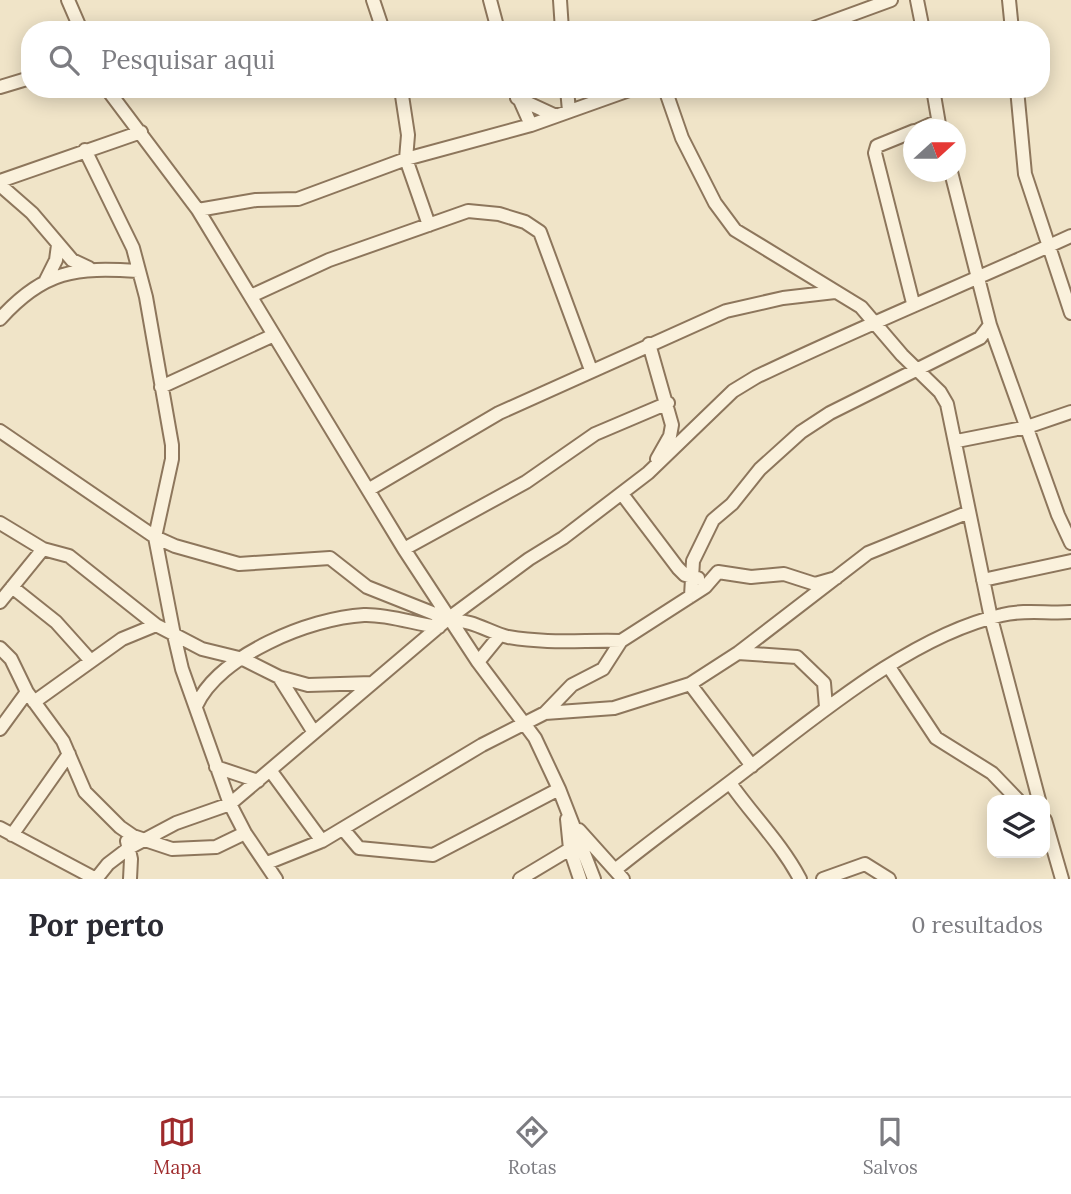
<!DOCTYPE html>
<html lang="pt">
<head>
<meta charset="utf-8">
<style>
  body { margin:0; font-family:Lora,serif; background:#f7f7f7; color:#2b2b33 }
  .controls { position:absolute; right:21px; bottom:21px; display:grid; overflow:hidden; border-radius:14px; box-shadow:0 4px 18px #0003 }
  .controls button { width:63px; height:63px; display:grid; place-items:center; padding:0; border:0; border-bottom:2px solid #e1e1e2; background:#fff; color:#2b2b33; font:35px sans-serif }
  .compass { position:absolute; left:903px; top:119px; width:63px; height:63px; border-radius:50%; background:#fff; box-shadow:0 4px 18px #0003; rotate:69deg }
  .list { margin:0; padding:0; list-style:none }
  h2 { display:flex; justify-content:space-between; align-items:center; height:91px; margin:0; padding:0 28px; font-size:30px }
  h2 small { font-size:23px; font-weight:400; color:#7c7c81 }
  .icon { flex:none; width:38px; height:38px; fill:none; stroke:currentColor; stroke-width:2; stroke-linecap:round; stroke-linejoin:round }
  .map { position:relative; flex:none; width:1071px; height:879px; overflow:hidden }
  .search { position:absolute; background:#fff; box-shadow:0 4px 18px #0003; left:21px; right:21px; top:21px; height:77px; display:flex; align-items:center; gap:18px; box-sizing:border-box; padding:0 24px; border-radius:28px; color:#7c7c81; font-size:26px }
  .sheet { height:217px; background:#fff }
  nav { display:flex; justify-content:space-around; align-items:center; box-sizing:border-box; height:98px; border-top:2px solid #e1e1e2; background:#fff; font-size:19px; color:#7c7c81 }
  nav a { display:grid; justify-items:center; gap:4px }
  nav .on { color:#9e2a2b }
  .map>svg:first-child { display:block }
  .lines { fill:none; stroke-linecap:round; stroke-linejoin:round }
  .minor-casing { stroke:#8d765c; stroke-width:16 }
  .minor { stroke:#faf1dc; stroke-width:12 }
</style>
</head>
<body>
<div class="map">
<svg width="1071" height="879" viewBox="0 0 1071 879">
  <rect width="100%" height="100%" fill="#f0e4c8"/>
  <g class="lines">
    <g class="minor-casing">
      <path id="minor" d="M68 0 81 30
        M373 0 383 30
        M490 0 498 30
        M560 0 562 30
        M917 0 923 30
        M1009 0 1012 30
        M809 30 891 0
        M0 87 30 78
        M107 89 198 210 404 549 478 662 535 738 559 789 594 879
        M401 89 408 135 406 159 429 225
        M515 89 531 125
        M567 89 569 111
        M665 89 682 138 715 203 735 230 861 307 902 355 940 392 947 404 991 618 1039 800
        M933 89 940 130
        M1017 89 1025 174 1071 313
        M517 98 556 116
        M918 130 938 121
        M85 150 133 248 146 297 172 445V459L155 537 174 635 182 669 230 804 245 833 276 879
        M951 172 990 325 1058 515 1071 543
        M0 181 141 132
        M0 185 32 213 72 260 89 268
        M198 210 256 200 298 199 406 159 531 125 632 89
        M46 280 56 260 58 245
        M251 296 329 260 468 211 499 214 525 222 540 232 591 370
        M913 303 875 153 877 146 914 131
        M0 319C44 270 76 267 138 271
        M649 344 672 425 670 436 657 459
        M161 387 274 335
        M0 431 155 537 175 546 239 564 330 558 367 587 435 614 444 622
        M957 441 1027 427 1071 412
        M368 490 499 413 726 311 783 298 835 292
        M622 494 678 568 685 575 698 578
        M0 523 43 549 69 556 156 625 202 649 243 659 279 677 308 685 372 683
        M404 549 526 482 595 434 668 403
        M983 580 1071 561
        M12 587 56 622 91 661
        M691 596 693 561 713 520 732 504 760 469 801 432 830 413 980 338 990 325
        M0 602 43 549
        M452 622C470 618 490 633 508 637 548 644 582 640 621 641
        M0 648 11 659 27 692 63 741 85 792 120 827 133 836 172 849 216 847 245 833
        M738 653 797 657 824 683 826 707
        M478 662 500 635
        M889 667 936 738 992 773 1018 800
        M279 677 313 731
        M690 684 752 766
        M34 702 122 639 156 625
        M196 706C219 655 310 618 364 615 388 614 415 624 439 627
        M545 713 614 708 690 684 738 653 868 553 969 512
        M0 729 27 692
        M216 767 258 781
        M270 770 322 841
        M730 783C753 816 781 843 800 879
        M567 819 570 849 580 879
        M1045 820 1062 879
        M0 828 96 879
        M343 829 359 848 433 855 559 789
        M579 830 623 879
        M12 835 69 754
        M127 841 131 859 130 879
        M267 863 322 841 482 745 545 713 572 685 603 669 621 641 705 587 718 572 751 577 784 574 815 584 836 578
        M615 870C658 835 702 804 746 770 818 715 912 635 1002 615 1026 609 1048 614 1071 612
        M96 879 108 864 129 848 176 823 230 804 449 618 529 559 563 538 648 473 733 391 756 377C860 327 966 284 1071 236
        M520 879 570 849
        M823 879 865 864 889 879"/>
    </g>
    <use href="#minor" class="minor"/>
  </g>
</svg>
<div class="controls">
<button><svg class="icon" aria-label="layers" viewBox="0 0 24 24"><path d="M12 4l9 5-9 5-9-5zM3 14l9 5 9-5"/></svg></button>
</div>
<svg class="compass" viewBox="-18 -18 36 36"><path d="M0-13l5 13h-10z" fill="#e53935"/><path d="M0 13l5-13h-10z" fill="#7c7c81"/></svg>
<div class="search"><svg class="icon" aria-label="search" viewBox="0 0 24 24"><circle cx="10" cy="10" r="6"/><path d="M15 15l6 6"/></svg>Pesquisar aqui</div>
</div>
<section class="sheet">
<h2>Por perto<small>0 resultados</small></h2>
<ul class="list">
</ul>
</section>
<nav>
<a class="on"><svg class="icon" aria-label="map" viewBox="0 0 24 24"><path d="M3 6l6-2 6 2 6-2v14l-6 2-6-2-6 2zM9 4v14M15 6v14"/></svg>Mapa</a>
<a><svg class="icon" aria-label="directions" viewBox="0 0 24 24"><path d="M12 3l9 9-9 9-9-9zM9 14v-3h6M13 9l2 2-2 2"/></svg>Rotas</a>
<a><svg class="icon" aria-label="saved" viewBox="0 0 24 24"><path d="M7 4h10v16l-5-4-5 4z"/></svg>Salvos</a>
</nav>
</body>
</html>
